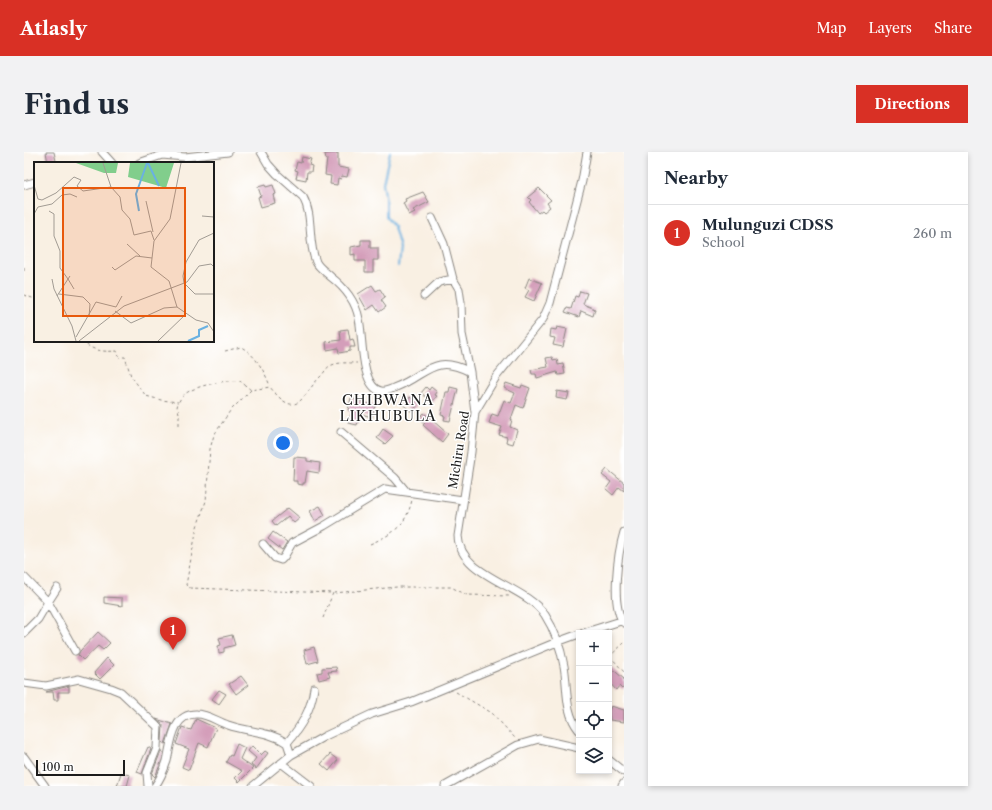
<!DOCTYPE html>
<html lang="en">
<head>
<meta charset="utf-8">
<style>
  body { margin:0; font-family:"Libre Caslon Text",serif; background:#f2f2f3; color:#1f2937 }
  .controls { position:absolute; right:12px; bottom:12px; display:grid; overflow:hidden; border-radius:0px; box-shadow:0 2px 6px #0003 }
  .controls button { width:36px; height:36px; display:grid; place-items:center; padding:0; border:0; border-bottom:1px solid #e0e1e3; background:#fff; color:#1f2937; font:20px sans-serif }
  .scale { position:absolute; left:12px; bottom:10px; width:89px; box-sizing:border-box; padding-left:4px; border:2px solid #1c1c1c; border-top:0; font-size:11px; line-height:14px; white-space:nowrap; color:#1c1c1c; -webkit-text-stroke:3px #fff; paint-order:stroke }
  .you { position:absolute; left:259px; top:291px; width:14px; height:14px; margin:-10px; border:3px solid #fff; border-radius:50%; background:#1a73e8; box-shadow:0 0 0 6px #1a73e833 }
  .badge { display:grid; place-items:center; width:26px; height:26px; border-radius:50%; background:#d93025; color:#fff; font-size:13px; font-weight:700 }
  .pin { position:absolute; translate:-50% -33px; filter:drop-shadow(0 1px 2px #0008) }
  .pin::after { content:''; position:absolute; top:21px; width:14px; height:12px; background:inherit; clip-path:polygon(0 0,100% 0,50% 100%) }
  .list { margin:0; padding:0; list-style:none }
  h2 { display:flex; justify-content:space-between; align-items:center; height:52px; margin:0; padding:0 16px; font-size:17px }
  h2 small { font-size:13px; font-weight:400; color:#747a83 }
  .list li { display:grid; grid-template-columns:26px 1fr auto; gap:12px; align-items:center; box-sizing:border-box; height:56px; padding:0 16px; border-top:1px solid #e0e1e3 }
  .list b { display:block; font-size:15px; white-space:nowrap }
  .list p { margin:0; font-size:13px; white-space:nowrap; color:#747a83 }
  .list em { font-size:13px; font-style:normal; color:#747a83 }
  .icon { flex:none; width:22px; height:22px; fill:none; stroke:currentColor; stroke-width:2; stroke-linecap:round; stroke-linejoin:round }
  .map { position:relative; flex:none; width:600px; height:634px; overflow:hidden; border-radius:0px }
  header { display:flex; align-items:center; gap:24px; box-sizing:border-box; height:56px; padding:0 20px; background:#d93025; color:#fff }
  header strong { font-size:19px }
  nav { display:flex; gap:22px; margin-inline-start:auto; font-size:14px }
  .intro { display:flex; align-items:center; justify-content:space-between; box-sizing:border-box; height:96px; padding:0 24px }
  h1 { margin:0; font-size:28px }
  .button { padding:10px 18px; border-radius:0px; background:#d93025; color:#fff; font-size:14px; font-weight:700 }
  main { display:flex; gap:24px; padding:0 24px }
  aside { flex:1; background:#fff; border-radius:0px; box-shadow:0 2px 6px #0003 }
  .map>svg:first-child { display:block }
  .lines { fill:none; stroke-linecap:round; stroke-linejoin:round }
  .stream { stroke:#6ab1e1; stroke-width:2 }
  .building { fill:#d49eba }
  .minor-casing { stroke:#8a8680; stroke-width:9 }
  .path { stroke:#8a8680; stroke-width:1; stroke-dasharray:3 3; stroke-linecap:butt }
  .minor { stroke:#fff; stroke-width:7 }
  .labels { text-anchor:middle; stroke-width:3; stroke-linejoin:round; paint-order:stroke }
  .street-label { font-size:12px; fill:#1c1c1c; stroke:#fff }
  .quarter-label { font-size:14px; letter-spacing:1px; fill:#1c1c1c; stroke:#fff }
  .inset-river { fill:none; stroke:#6ab1e1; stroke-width:2 }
  .inset-road { fill:none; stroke:#a19b93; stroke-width:1 }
  .view { fill:#e8590c; fill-opacity:0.15; stroke:#e8590c; stroke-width:2 }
  .inset-edge { fill:none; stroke:#1c1c1c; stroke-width:2 }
</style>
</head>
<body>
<header>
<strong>Atlasly</strong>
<nav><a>Map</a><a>Layers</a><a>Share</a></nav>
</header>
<div class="intro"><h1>Find us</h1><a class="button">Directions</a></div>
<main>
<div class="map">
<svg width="600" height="634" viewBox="0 0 600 634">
  <rect width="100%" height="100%" fill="#fff"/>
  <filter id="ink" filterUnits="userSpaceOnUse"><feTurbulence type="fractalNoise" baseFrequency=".025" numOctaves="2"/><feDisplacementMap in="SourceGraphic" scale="8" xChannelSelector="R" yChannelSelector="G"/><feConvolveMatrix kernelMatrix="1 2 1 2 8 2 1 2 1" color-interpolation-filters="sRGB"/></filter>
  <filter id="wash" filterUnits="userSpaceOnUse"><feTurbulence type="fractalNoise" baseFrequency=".012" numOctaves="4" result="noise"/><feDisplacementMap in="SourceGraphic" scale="16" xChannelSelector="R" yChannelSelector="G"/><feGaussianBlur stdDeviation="0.9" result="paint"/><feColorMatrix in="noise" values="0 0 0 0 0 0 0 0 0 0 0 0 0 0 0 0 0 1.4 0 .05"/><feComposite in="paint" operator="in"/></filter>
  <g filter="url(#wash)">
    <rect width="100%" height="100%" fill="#f9f0e3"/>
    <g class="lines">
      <path class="stream" d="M366 0 359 31 362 49V65L370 75 376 96 374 114"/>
    </g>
    <g id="blocks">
      <path class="building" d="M22 0H30L32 9 24 11Z
        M314 1V15L325 17 323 25 318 24 317 27 314 26 313 33 306 32 307 24 301 23 303 7H302L301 2Z
        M278 5 287 7 285 13 288 14 287 20H283L282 28 272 26 274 19 271 18 273 10 277 11Z
        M241 33 242 35 249 33 252 42 249 43 251 51 237 55 234 45 237 44 234 35Z
        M515 36 527 48 523 51 526 55 520 60 518 58 514 61 505 50 507 48 504 45Z
        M399 40 405 50 389 58 391 60 385 63 379 51 382 49 381 47Z
        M337 88H346V96H354V108H349V120H341V109H331V102L327 103V95L337 93Z
        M505 126 518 131 510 149 501 145 505 138 501 136Z
        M348 133 352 139 356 137 361 145 357 148 362 155 355 160 350 153 343 158 334 142Z
        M556 139 563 141 559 152 571 157 569 164 557 159 555 165 541 160 543 156 547 157 551 144 554 145Z
        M533 175 543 177 539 195 529 193 531 186 526 185 527 177 532 178Z
        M324 177 326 188 329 187 331 195H326V199L315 201 314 196 303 198 302 190 317 188 316 178Z
        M528 205 529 208 533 207 534 213 539 212 541 222 534 223 533 220 513 226 512 222H508L507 218 524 215 522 206Z
        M482 231 497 236 498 233 506 236 499 256 492 253 487 267 488 268 486 275 493 278 489 292 482 290 483 285 475 283 478 275 465 271 468 262 474 264 480 248 487 251 491 241 480 236Z
        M402 235 405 238 407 235 413 240 411 243 413 244 408 250 397 241Z
        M426 235 434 237 426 269 420 268 421 264 417 263 422 240H425Z
        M533 239 545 241 543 248 532 246Z
        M381 245 384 248 386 245 392 250 390 252 393 254 388 260 377 251Z
        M327 246 351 254 348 265 337 262 333 273 324 271 328 259 324 258Z
        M400 261 424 282 418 290 399 273 401 271 395 266Z
        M359 277 369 284 361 292 353 286Z
        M270 305 283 306V309L296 311 295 321 283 319 281 331H279V333L273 332V329H269Z
        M583 317 600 331V339L595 335 589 343 582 337 587 330 578 323Z
        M296 354 301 363 291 369 286 359Z
        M264 356 276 366 270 371 264 364 252 374 248 369Z
        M249 380 263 390 258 398 244 387Z
        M80 445 98 446V454L80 451Z
        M74 480 86 491 79 498 74 494 59 508 54 503 56 499Z
        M208 483 211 493 200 496V500L195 501 194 494 197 493 195 486Z
        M290 495 294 509 283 512 280 498Z
        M83 506 90 513 76 527 70 521Z
        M585 514 600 527V535L598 537 595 534 592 538 585 530Z
        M312 515 313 519 304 520 306 525 295 528 293 521 298 520V516Z
        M217 524 224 533 212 542 205 532Z
        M45 534V540H34V548H30L29 540H22Z
        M195 538 202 542 195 552 188 547Z
        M587 554 600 558V570L586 568 585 559Z
        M132 567 148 572 141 592 138 590 139 573Z
        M172 567 192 576 184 595 175 591 165 618 158 615 165 597 152 592 158 575 167 578Z
        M213 592 221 596 216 607 229 616 215 630 211 626 218 619 202 610 206 603 208 604Z
        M228 594 237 603 241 599 244 601 232 617 227 613 232 606 224 599Z
        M124 595 127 597 118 622 113 620Z
        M137 599 140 601 138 608 131 625 128 622Z
        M306 602 314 608 305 619 297 612Z
        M97 621 106 623 103 634H93Z"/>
    </g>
  </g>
  <g filter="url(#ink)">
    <use href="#blocks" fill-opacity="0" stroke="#8a8680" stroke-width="1"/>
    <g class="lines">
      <g class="minor-casing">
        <path id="minor" d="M78 0 88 11
          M237 0 244 12 253 22 279 45C290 65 283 89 292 110 295 116 302 120 307 125 320 135 332 150 335 167 339 182 336 235 357 239 362 240 367 237 372 235 403 223 409 201 446 220L451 260
          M115 11 138 3 161 5 204 0
          M0 33 11 30
          M408 66 420 92 429 127 435 137 437 151 438 182 446 220
          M400 144 415 130 429 127
          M317 280 371 326 381 338
          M600 380C594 400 586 454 600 471
          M239 392 251 406 257 408 260 405 268 391 300 374 361 337 439 348
          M0 425 24 450 14 467 0 481
          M33 436 24 450 51 499
          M559 481 600 468
          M0 531 22 534 55 527 87 536 97 540 134 575 133 596 123 621 124 634
          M555 578C540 560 544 535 540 514 537 497 530 477 521 463 500 432 436 425 434 384L447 300 451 260 472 225 519 167 526 151 558 29 563 0
          M267 603 263 591C277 574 287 559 290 536
          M0 605 21 634
          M585 608 600 620
          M257 611 287 634
          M131 634C137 626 140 618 143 609 147 592 148 561 173 562 184 562 194 570 204 573 224 580 245 579 263 591
          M229 634 267 603 301 584 348 562 387 550 533 490 555 482
          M421 634 494 593 515 587 555 596
          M598 634 600 631"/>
      </g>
      <path class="path" d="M0 116V120
        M0 143 11 147
        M58 189C68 199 79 200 93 199L95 205H101L107 224 122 244 137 248 154 250
        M201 199 217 195C231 202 241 220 246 234
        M227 238 206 259 190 283 186 297 182 349 173 375 162 433 166 436 309 441 299 466
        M155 273V261L153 255C154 250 157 245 161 242 170 234 204 227 216 229L227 238 246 235C274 271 278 242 297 224 301 220 302 215 308 213 315 210 325 211 333 211
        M346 392C369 382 382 374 388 348
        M310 441 373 435H427L443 443 486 444
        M586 504 600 520
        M585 505 600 491
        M432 540 468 561 491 586"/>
      <use href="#minor" class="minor"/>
    </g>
  </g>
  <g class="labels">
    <g class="street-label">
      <text transform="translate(435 298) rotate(-81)" y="4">Michiru Road</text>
    </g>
    <g class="quarter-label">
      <text x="364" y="253">CHIBWANA<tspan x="364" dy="16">LIKHUBULA</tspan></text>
    </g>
  </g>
  <g transform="translate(10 10)">
    <rect width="180" height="180" fill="#f9f0e3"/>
    <path d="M42 1H84L82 11H70ZM96 1H140L132 26 94 15Z" fill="#81ce8c"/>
    <path class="inset-river" d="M114 1 125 24M105 49 102 32 113 1M154 179 165 174V168L174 164"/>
    <path class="inset-road" d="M69 1 77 25 86 35 88 48 96 57 100 73 117 69 120 78M147 1 136 57 120 79 117 105 135 119 143 145 162 158 174 161 180 170M0 23 4 37 8 38 22 31 40 15 47 18 43 24 49 29 77 25M112 39 119 70M15 49 20 52V74L26 89V106L34 117 23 134M0 52 4 45 18 42 28 33 36 32 43 35M168 54 180 55M180 71 165 78 152 100 149 114 150 121 161 132H180M93 82 106 94M78 105 81 108 102 94 118 96M36 114 34 117 40 127M18 117 20 127 38 164 42 179M25 132 49 135 56 142 55 155M82 145 88 134M81 149 97 161 130 146 143 145M42 175 62 140 82 145M45 179 90 144 153 120 165 104 177 102 180 105M124 179 152 152"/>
    <path class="view" d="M29 26H151V154H29Z"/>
    <rect width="180" height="180" class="inset-edge"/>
  </g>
</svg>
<div class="controls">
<button>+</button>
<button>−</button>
<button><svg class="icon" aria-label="locate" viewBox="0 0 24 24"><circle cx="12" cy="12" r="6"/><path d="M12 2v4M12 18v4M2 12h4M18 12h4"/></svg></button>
<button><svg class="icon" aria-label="layers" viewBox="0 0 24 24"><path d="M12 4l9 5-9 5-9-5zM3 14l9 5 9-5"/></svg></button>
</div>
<div class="scale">100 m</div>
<div class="you"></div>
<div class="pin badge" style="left:149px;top:498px">1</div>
</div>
<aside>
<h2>Nearby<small></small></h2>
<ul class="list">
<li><span class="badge">1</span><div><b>Mulunguzi CDSS</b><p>School</p></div><em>260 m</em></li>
</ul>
</aside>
</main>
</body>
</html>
